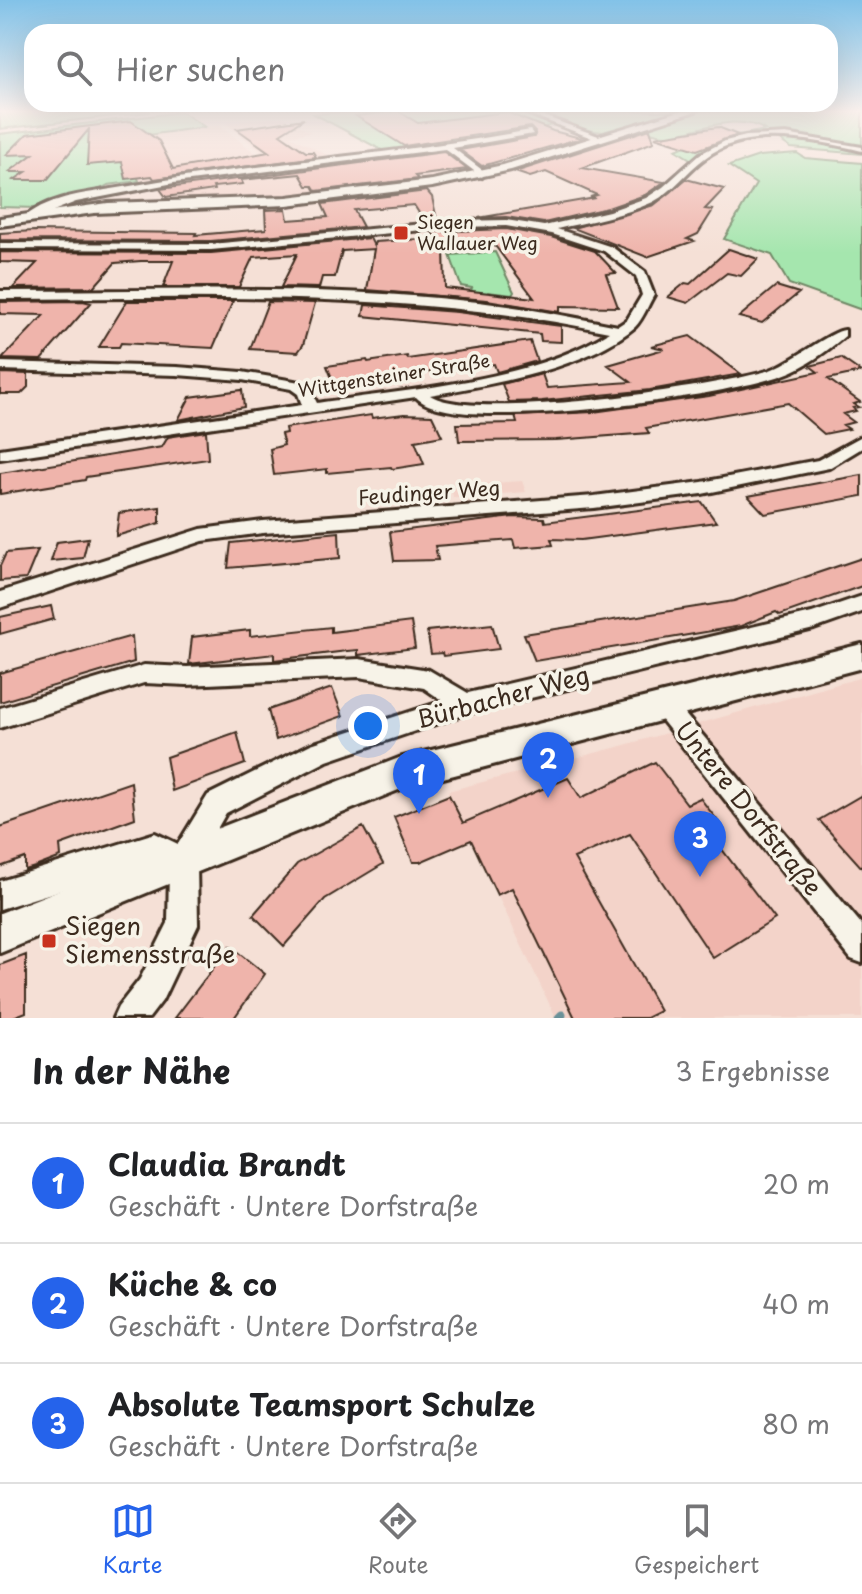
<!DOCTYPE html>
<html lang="de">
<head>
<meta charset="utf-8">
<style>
  body { margin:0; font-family:"Playpen Sans",sans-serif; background:#f6f6f6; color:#202124 }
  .you { position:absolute; left:368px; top:726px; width:28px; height:28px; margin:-20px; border:6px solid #fff; border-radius:50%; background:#1a73e8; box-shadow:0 0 0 12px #1a73e833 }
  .badge { display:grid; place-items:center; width:52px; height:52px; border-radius:50%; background:#2563eb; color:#fff; font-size:26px; font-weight:700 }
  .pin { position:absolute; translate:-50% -66px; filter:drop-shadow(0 2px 4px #0008) }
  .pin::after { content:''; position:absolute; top:42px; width:28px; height:24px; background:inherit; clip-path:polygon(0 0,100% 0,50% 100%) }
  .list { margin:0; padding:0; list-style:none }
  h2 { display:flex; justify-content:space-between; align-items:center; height:104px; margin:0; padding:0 32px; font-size:34px }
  h2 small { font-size:26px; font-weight:400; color:#757577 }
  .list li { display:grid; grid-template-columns:52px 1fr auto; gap:24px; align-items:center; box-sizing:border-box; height:120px; padding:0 32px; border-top:2px solid #e0e0e0 }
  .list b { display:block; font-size:30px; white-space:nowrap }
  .list p { margin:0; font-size:26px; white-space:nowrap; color:#757577 }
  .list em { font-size:26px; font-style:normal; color:#757577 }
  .icon { flex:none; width:44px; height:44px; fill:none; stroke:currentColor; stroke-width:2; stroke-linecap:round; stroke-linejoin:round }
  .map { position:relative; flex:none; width:862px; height:1018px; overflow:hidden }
  .search { position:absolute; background:#fff; box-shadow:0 8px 32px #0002; left:24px; right:24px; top:24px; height:88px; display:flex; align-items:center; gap:20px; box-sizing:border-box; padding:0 28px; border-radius:24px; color:#757577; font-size:30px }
  .sheet { height:464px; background:#fff }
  nav { display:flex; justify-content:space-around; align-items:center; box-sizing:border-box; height:112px; border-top:2px solid #e0e0e0; background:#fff; font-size:22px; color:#757577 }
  nav a { display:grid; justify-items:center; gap:4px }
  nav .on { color:#2563eb }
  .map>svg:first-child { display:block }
  .built { fill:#f3d3c9 }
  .green { fill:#a5e6ae; stroke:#708866; stroke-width:2 }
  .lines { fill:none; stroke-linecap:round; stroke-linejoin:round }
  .stream { stroke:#6a9198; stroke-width:9 }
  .building { fill:#efb4ab; stroke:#3b2a1e; stroke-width:2; fill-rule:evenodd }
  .minor-casing { stroke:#3b2a1e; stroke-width:6 }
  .tertiary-casing { stroke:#3b2a1e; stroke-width:6 }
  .minor { fill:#f7f3e8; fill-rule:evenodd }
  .tertiary { fill:#f7f3e8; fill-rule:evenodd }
  .poi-dot { fill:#c8321e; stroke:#f7f3e8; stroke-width:3 }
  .labels { text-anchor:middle; stroke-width:7; stroke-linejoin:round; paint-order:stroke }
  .far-poi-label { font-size:18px; fill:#3b2a1e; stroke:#f7f3e8; text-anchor:start }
  .far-street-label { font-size:18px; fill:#3b2a1e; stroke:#f7f3e8 }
  .street-label { font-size:20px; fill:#3b2a1e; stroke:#f7f3e8 }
  .near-street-label { font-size:24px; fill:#3b2a1e; stroke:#f7f3e8 }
  .near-poi-label { font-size:24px; fill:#3b2a1e; stroke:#f7f3e8; text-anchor:start }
</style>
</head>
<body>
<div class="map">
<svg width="862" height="1018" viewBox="0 0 862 1018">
  <rect width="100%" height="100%" fill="#f5e0d6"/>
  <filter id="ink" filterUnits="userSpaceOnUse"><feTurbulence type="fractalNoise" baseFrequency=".0125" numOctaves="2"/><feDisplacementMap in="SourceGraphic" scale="16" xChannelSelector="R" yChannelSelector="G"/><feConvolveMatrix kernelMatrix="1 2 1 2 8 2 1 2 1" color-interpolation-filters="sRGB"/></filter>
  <g filter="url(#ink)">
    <path class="built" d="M282 117 311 132 290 136 331 157 274 162 226 123Z
      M219 125 268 163 139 181 125 138Z
      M447 152 474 171 380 188 274 196 165 199 156 186 192 177Z
      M522 481 526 492 491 495 489 491 481 492V496L453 497 451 486Z
      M862 677V1018H556L448 791 614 748Z"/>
    <path class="green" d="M0 111H149V112L0 129Z
      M362 111H515L554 125 459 144 389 154 314 114Z
      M529 111H677L603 132 586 130Z
      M700 111H862V154L791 148 778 139 748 140 692 160 676 150C705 136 735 137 765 130 737 112 699 131 669 135 659 136 647 131 637 128Z
      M182 112 205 127 125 138 139 181 108 185 99 190 107 191 38 208 0 207V134Z
      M797 153 805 158 862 163V310L789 284 772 255 724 239 756 184 729 166 759 156Z
      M495 252 514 292 512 295 488 292 481 303 466 301 472 288 461 286 450 255Z"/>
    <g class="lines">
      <path class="stream" d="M559 1018 562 1015"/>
    </g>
    <path class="building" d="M398 111 418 123 506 112 553 131 581 138 482 166 460 150 534 137 535 132 530 127 404 146 356 116Z
      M304 119 280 134 306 152H313L316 157 154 179 152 176 126 179 122 162 87 165 89 129 47 180H14L26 172H9L33 154 6 155 27 134 131 121 159 141 173 169 269 152 237 129Z
      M718 127 738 135 697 150 655 137Z
      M650 129 654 142 582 168 664 182 645 195 608 208 544 223 506 217 478 218 595 198 590 197 597 195 546 172 530 177 515 172Z
      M444 152 467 169 415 176 418 179 316 191 313 186H307L300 174 241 180 243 184 213 187 214 190 166 197 160 189Z
      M686 179 724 189 705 209 713 210 698 234 687 239 694 241 647 257 573 228 654 205Z
      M427 191 432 197 437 220 424 221 414 205 354 210 363 227 211 241 0 240V233L34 231 196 233 195 235 266 229 265 210 286 209 288 220 328 217 322 204Z
      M506 229 551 237 595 251 616 273 606 274 618 307 560 306V312L487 300 367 290 374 249 342 251 335 277H322L319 288 281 287 297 254 253 257 239 287H163L173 261H141L115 263 94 287 13 288 37 263 0 262V252L211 253 370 238 374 246 375 242 436 238 432 232ZM491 245 496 247 534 298 445 288 444 247Z
      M729 249 758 259 741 276 727 273 688 303 668 297 685 283 690 284Z
      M776 286 799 293 762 323 739 317Z
      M127 301H233L213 348 121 343 119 347H99Z
      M0 302 83 301 91 303 41 360 2 359 44 315 0 314Z
      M268 302 315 303 303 345 298 352 250 349Z
      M365 305 457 312 561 326V342L541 341 540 334 363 316Z
      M690 336 741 374 650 390 542 401 509 402 502 384 542 374 547 388 631 382 608 365 664 349 651 346Z
      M530 341 537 361 497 372 494 364 457 370 456 368 417 374 419 378 336 388 327 366 367 360 368 362 407 356 408 359Z
      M841 358 861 372 828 379 860 402 854 404 859 407 853 408 856 411 843 414 854 422 843 425 849 429 824 434 788 403 646 428 649 433 556 440 459 441 457 424 517 423 515 416 593 412 709 396 818 372 810 366Z
      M0 373 28 374V387L21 394H0Z
      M242 390 244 407 178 420 190 397Z
      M404 414 432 415 442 436 415 441 424 464 392 469 391 467 327 473V469L274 475 270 449 284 445 281 434 286 433 285 428 371 415 372 418Z
      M206 431 208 459 86 477 85 480 0 494V473L162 447 168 437Z
      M862 475V496L765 514 748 496Z
      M702 502 716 522 581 540 551 539 553 545 515 548 513 540 435 546 438 560 394 561 390 532 513 517 544 518 545 522Z
      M160 507V523L116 536 119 513Z
      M339 532 340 558 228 568 231 543Z
      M88 538 83 558 51 561 57 542Z
      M38 550 26 579 0 581V566L6 553Z
      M862 558V586L780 615 776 612 741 626 535 661 524 634 734 601Z
      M51 606 54 619 0 634V617Z
      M411 622 415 648 358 655V650L347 651 274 660V654L189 664 192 637 250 630V636L331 627V632Z
      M492 624 499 649 443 656 442 653 431 654 427 631Z
      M132 636 134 662 0 702V673Z
      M332 688 343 716 276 740 268 710Z
      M237 732 245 764 172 791 166 757Z
      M655 762 687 804 700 798 717 820 705 827 775 919 713 958 630 834 574 858 660 1011 646 1018H575L512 888 497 895 471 840 420 862H413L394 817 449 795 463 823 568 778 581 798Z
      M131 782 135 818 60 845 61 857 35 867 25 870V858L0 867V827Z
      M862 795V868L819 820Z
      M363 827 383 864 325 899 284 946 253 915 297 864Z
      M230 946 265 974 234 1018H175Z
      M26 955V1012L11 1018H0V965Z"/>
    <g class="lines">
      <g class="minor-casing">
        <path id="minor" d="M521 111H530L604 138 597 140Z
          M530 130 533 134 453 148 485 172 482 177 445 149 174 183 76 202 30 220 25 217C50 195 92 193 124 187 258 162 395 155 530 130Z
          M786 134 862 147V151C814 140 748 125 705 158 687 171 674 191 653 202 623 216 589 221 557 229L612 247 645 272 654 295C648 305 643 319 635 327 585 369 494 384 430 395 473 423 717 387 770 370 789 364 834 329 845 330V336C826 352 806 367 783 375 729 395 452 438 416 397L0 459V449L302 405 298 394 291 389 242 380 177 375 0 370V362L177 367 242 372 300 382 310 389 317 403C405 390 533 381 609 332 408 290 204 298 0 299V291C156 291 313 284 468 301 519 306 568 316 618 326L627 320 642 295 636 276 604 251 552 234 506 226 455 227 211 250 0 249V243L211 244 455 221 506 220 544 226 609 211 646 198 663 187 700 154 725 141 746 136Z
          M862 436V448L829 468 702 494 594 508 263 533 203 541 0 608V592L201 529 263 521 594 496 702 482 818 460Z
          M862 596V612L814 629 465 714 327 761 226 813 197 864 198 925 162 1001 149 1018H113L118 1007 140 979 168 923 169 869 154 861 0 909V881L155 833 178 844 208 795 311 744 443 701 424 688 359 677 187 685 144 683 0 728V708L144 665 187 667 359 659 429 670 468 693 812 613Z
          M665 697 673 700 862 925V963L851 959 657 714 653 707 657 700Z"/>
      </g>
      <g class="tertiary-casing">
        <path id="tertiary" d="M680 111H696L511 170 432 187 287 205 94 213 0 226V218L108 203 287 197 432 180 503 165Z
          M862 644V668L401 789 0 953V913L399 758Z"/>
      </g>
      <use href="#minor" class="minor"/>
      <use href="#tertiary" class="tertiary"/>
    </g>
  </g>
  <linearGradient id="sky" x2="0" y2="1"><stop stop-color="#82c2e8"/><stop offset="0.44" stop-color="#faf1ed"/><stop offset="1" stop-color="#faf1ed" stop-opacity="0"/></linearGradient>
  <rect width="862" height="253" fill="url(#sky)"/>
  <g class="poi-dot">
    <rect x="393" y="225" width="16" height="16" rx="4"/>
    <rect x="41" y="933" width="16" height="16" rx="4"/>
  </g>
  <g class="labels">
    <g class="far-poi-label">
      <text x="417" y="229">Siegen<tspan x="417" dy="21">Wallauer Weg</tspan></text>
    </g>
    <g class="far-street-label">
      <text transform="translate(394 376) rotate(-9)" y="6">Wittgensteiner Straße</text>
    </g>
    <g class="street-label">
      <text transform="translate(429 493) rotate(-4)" y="7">Feudinger Weg</text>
    </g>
    <g class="near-street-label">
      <text transform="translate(503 698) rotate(-15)" y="8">Bürbacher Weg</text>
      <text transform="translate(748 809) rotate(51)" y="8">Untere Dorfstraße</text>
    </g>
    <g class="near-poi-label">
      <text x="65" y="935">Siegen<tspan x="65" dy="28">Siemensstraße</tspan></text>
    </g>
  </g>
</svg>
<div class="you"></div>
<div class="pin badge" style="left:419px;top:814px">1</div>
<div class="pin badge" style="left:548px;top:798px">2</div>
<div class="pin badge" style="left:700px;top:877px">3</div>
<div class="search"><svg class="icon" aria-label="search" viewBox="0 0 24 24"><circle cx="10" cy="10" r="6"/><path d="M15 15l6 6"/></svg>Hier suchen</div>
</div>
<section class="sheet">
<h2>In der Nähe<small>3 Ergebnisse</small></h2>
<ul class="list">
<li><span class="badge">1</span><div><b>Claudia Brandt</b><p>Geschäft · Untere Dorfstraße</p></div><em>20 m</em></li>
<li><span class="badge">2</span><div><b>Küche &amp; co</b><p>Geschäft · Untere Dorfstraße</p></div><em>40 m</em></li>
<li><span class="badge">3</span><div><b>Absolute Teamsport Schulze</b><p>Geschäft · Untere Dorfstraße</p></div><em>80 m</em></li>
</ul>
</section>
<nav>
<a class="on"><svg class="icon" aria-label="map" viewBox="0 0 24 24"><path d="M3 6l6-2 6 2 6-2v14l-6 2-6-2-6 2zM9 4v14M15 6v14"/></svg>Karte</a>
<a><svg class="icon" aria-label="directions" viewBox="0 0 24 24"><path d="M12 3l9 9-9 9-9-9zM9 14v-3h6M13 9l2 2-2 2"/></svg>Route</a>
<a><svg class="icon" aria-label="saved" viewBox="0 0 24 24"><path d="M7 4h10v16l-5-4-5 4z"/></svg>Gespeichert</a>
</nav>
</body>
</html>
